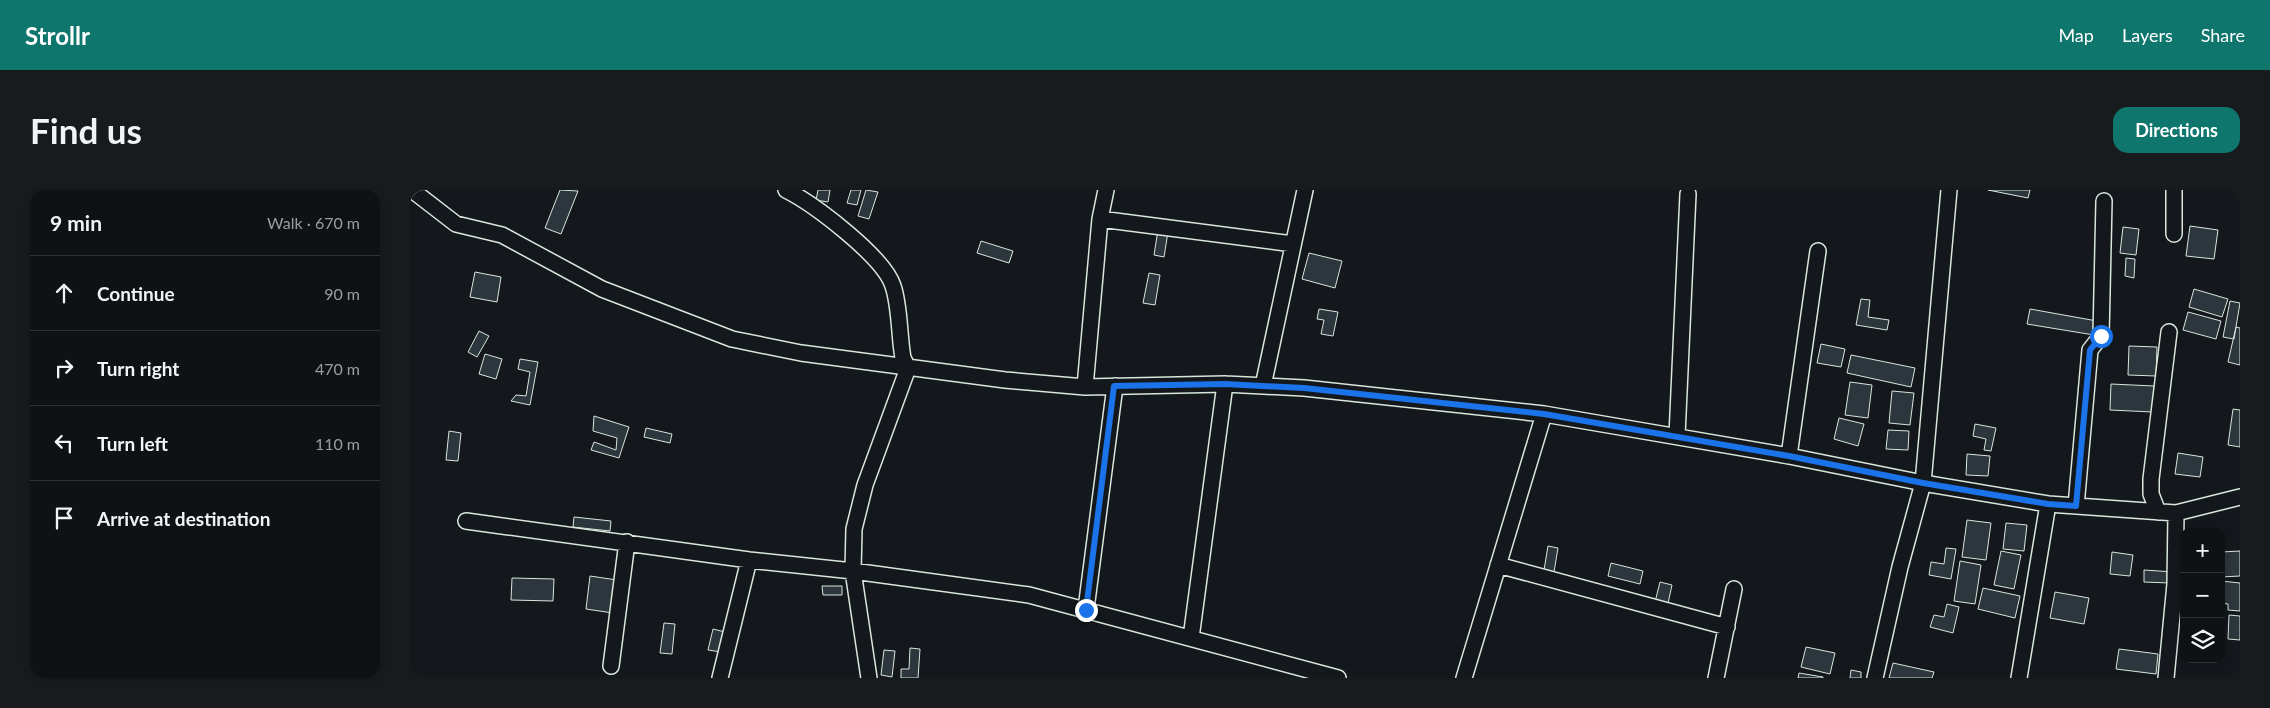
<!DOCTYPE html>
<html lang="en">
<head>
<meta charset="utf-8">
<style>
  body { margin:0; font-family:Lato,sans-serif; background:#181b1e; color:#f1f3f6 }
  .controls { position:absolute; right:15px; bottom:15px; display:grid; overflow:hidden; border-radius:10px; box-shadow:0 2px 8px #0003 }
  .controls button { width:45px; height:45px; display:grid; place-items:center; padding:0; border:0; border-bottom:1px solid #2f3234; background:#0f1215; color:#f1f3f6; font:25px sans-serif }
  .stop { position:absolute; width:15px; height:15px; margin:-11px; border:4px solid #1a73e8; border-radius:50%; background:#fff }
  .stop.end { background:#1a73e8; border-color:#fff; box-shadow:0 1px 5px #0008 }
  .list { margin:0; padding:0; list-style:none }
  h2 { display:flex; justify-content:space-between; align-items:center; height:65px; margin:0; padding:0 20px; font-size:21px }
  h2 small { font-size:16px; font-weight:400; color:#9b9ea0 }
  .list li { display:grid; grid-template-columns:32px 1fr auto; gap:15px; align-items:center; box-sizing:border-box; height:75px; padding:0 20px; border-top:1px solid #2f3234 }
  .list b { display:block; font-size:19px; white-space:nowrap }
  .list em { font-size:16px; font-style:normal; color:#9b9ea0 }
  .icon { flex:none; width:28px; height:28px; fill:none; stroke:currentColor; stroke-width:2; stroke-linecap:round; stroke-linejoin:round }
  .map { position:relative; flex:none; width:1830px; height:488px; overflow:hidden; border-radius:15px }
  header { display:flex; align-items:center; gap:30px; box-sizing:border-box; height:70px; padding:0 25px; background:#0f766e; color:#fff }
  header strong { font-size:24px }
  nav { display:flex; gap:28px; margin-inline-start:auto; font-size:18px }
  .intro { display:flex; align-items:center; justify-content:space-between; box-sizing:border-box; height:120px; padding:0 30px }
  h1 { margin:0; font-size:35px }
  .button { padding:12px 22px; border-radius:15px; background:#0f766e; color:#fff; font-size:18px; font-weight:700 }
  main { display:flex; gap:30px; padding:0 30px }
  aside { flex:1; background:#0f1215; border-radius:15px; box-shadow:0 2px 8px #0003 }
  .map>svg:first-child { display:block }
  .building { fill:#2c363c; stroke:#d8e6dc }
  .lines { fill:none; stroke-linecap:round; stroke-linejoin:round }
  .minor-casing { stroke:#d8e6dc; stroke-width:18 }
  .minor { stroke:#14181c; stroke-width:15 }
  .route { stroke:#1a73e8; stroke-width:6 }
</style>
</head>
<body>
<header>
<strong>Strollr</strong>
<nav><a>Map</a><a>Layers</a><a>Share</a></nav>
</header>
<div class="intro"><h1>Find us</h1><a class="button">Directions</a></div>
<main>
<aside>
<h2>9 min<small>Walk · 670 m</small></h2>
<ul class="list">
<li><svg class="icon" aria-label="ahead" viewBox="0 0 24 24"><path d="M12 20V5M6 11l6-6 6 6"/></svg><div><b>Continue</b></div><em>90 m</em></li>
<li><svg class="icon" aria-label="right" viewBox="0 0 24 24"><path d="M7 20v-9h11M14 6l5 5-5 5"/></svg><div><b>Turn right</b></div><em>470 m</em></li>
<li><svg class="icon" aria-label="left" viewBox="0 0 24 24"><path d="M17 20v-9H6M10 6l-5 5 5 5"/></svg><div><b>Turn left</b></div><em>110 m</em></li>
<li><svg class="icon" aria-label="arrive" viewBox="0 0 24 24"><path d="M6 21V4h12l-3 4 3 4H6"/></svg><div><b>Arrive at destination</b></div></li>
</ul>
</aside>
<div class="map">
<svg width="1830" height="488" viewBox="0 0 1830 488">
  <rect width="100%" height="100%" fill="#14181c"/>
  <path class="building" d="M150 0 168 1 151 44 135 38Z
    M408 0H420L418 12 406 10Z
    M441 0H451L447 15 437 13Z
    M456 0 468 2 459 29 448 26Z
    M1578 0H1620L1618 8Z
    M1780 36 1808 40 1804 69 1776 66Z
    M1713 37 1729 39 1726 65 1710 63Z
    M748 40 758 42 754 67 744 65Z
    M571 51 603 61 599 73 567 63Z
    M899 63 932 71 925 98 892 89Z
    M1716 68 1725 69 1724 88 1715 86Z
    M65 82 91 87 87 112 60 107Z
    M739 83 750 85 745 115 733 113Z
    M1784 99 1818 109 1812 127 1779 117Z
    M1451 109 1460 110 1458 127 1479 130 1477 140 1446 135Z
    M1820 111 1830 113 1824 149 1813 147Z
    M909 119 928 122 923 146 911 144 914 130 907 129Z
    M1620 119 1687 131 1684 145 1617 134Z
    M1778 122 1811 131 1806 149 1773 140Z
    M1826 137 1830 138V175L1818 172Z
    M69 141 79 146 67 167 58 162Z
    M1411 154 1435 159 1431 177 1407 173Z
    M1719 156 1747 157 1746 186 1718 185Z
    M75 164 92 169 86 189 69 184Z
    M1441 165 1505 178 1501 197 1437 183Z
    M110 169 128 172 120 215 101 211 106 205 116 206 120 182 108 179Z
    M1440 192 1462 195 1458 228 1435 225Z
    M1701 194 1744 196 1743 222 1700 220Z
    M1482 201 1504 203 1500 235 1479 233Z
    M1823 219 1830 220V257L1818 255Z
    M184 226 219 237 209 268 181 260 184 252 206 260 207 248 183 241Z
    M1429 228 1454 234 1448 256 1424 249Z
    M1565 234 1586 238 1581 261 1574 260 1576 249 1563 246Z
    M236 238 262 244 260 253 234 247Z
    M1478 240 1499 241 1498 260 1476 259Z
    M39 241 51 243 48 271 36 270Z
    M1768 263 1793 267 1790 287 1765 284Z
    M1557 264 1580 266 1578 286 1556 285Z
    M164 327 201 331 200 341 163 337Z
    M1557 330 1581 333 1576 370 1552 367Z
    M1596 333 1617 335 1614 361 1593 359Z
    M1138 356 1148 358 1144 382 1134 380Z
    M1536 358 1546 359 1541 389 1519 385 1521 372 1534 374Z
    M1591 361 1611 365 1604 399 1584 395Z
    M1830 361V386L1811 387V362Z
    M1702 362 1723 365 1720 386 1700 384Z
    M1550 371 1571 375 1565 414 1544 411Z
    M1201 373 1233 381 1230 394 1198 386Z
    M1734 380 1764 382 1760 393 1734 392Z
    M180 386 207 390 203 423 176 419Z
    M102 388 144 389 143 411 101 410Z
    M1811 391 1830 393V421L1818 420V414L1811 413Z
    M1250 392 1262 395 1257 418 1244 416Z
    M412 396H432V405H413Z
    M1573 398 1610 406 1605 428 1568 419Z
    M1645 402 1679 408 1674 434 1640 428Z
    M1537 414 1549 417 1543 443 1520 437 1524 425 1534 427Z
    M1819 425 1830 426V450L1818 449Z
    M254 433 265 434 262 464 250 463Z
    M303 439 315 442 311 462 298 460Z
    M1396 457 1425 463 1420 484 1391 477Z
    M500 458 510 459 508 488H491V479H499Z
    M1709 459 1748 464 1746 484 1706 479Z
    M474 460 485 461 482 487 471 485Z
    M1483 473 1524 482 1522 488H1479Z
    M1441 480 1451 482V488H1440Z
    M1389 483 1413 487V488H1388Z"/>
  <g class="lines">
    <g class="minor-casing">
      <path id="minor" d="M2 0 46 34 92 45 192 99 322 149 391 163 595 190 675 197 815 194 894 198 1134 224 1379 266 1513 293 1638 314 1766 323 1830 307
        M376 0C404 14 474 67 483 96 490 116 489 146 493 168L498 178 455 295 444 339 443 381 459 488
        M690 29 883 54
        M1764 44V0
        M853 196 895 0
        M675 197 690 29 696 0
        M1267 246 1278 4
        M1379 266 1408 61
        M1666 316 1680 160 1691 146 1694 11
        M1748 322 1741 304V289L1759 142
        M56 331 339 370 443 381 619 405 928 488
        M1088 375 1317 437
        M676 419 705 196
        M781 448 815 194
        M201 476 217 352
        M310 488 339 370
        M1054 488 1134 224
        M1306 488 1324 399
        M1465 488 1490 377 1513 293 1539 0
        M1609 488 1638 314
        M1756 488 1765 394 1766 323"/>
    </g>
    <use href="#minor" class="minor"/>
  </g>
  <g class="lines">
    <path class="route" d="M676 420 704 196 815 194 894 198 1134 224 1379 266 1513 293 1638 314 1666 316 1680 160 1691 146"/>
  </g>
</svg>
<div class="controls">
<button>+</button>
<button>−</button>
<button><svg class="icon" aria-label="layers" viewBox="0 0 24 24"><path d="M12 4l9 5-9 5-9-5zM3 14l9 5 9-5"/></svg></button>
</div>
<div class="stop" style="left:1691px;top:146px"></div>
<div class="stop end" style="left:676px;top:420px"></div>
</div>
</main>
</body>
</html>
